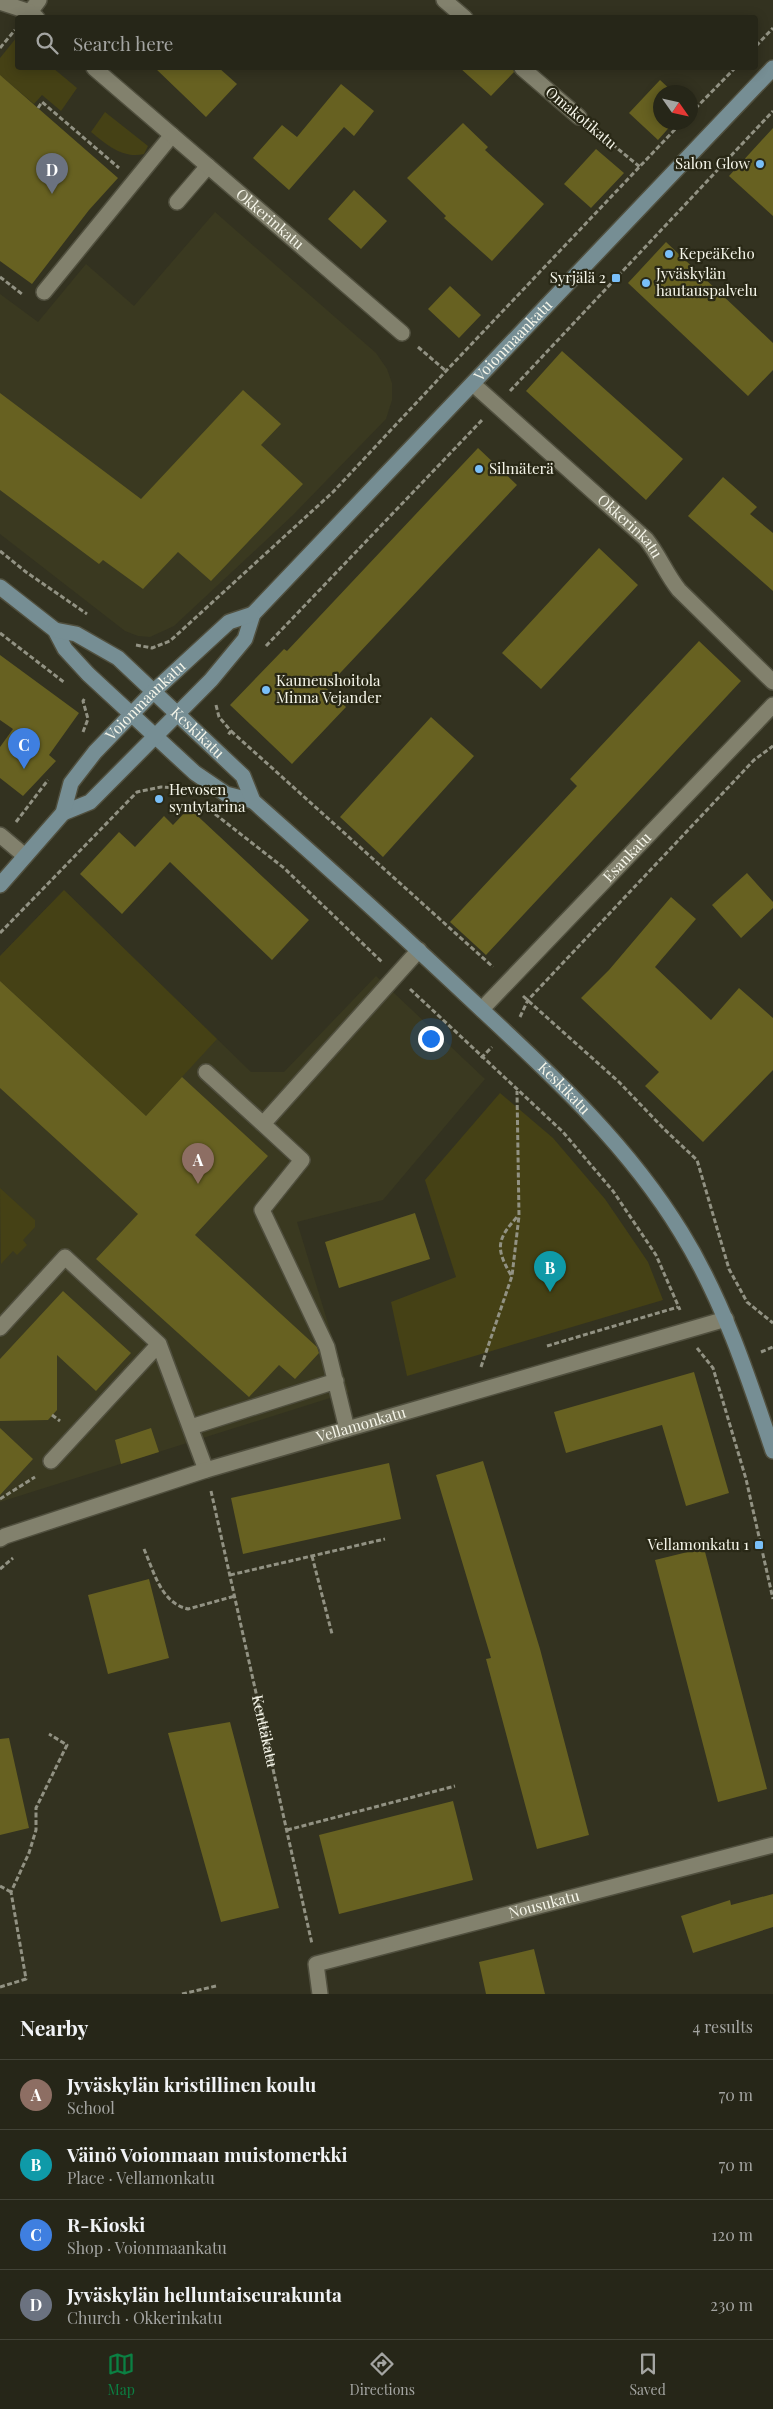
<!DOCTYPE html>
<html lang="en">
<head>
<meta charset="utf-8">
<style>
  body { margin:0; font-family:"Playfair Display",serif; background:#2e2e21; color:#f1f3f6 }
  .compass { position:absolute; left:653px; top:85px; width:45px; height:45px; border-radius:50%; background:#262618; box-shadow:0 2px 12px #0003; rotate:124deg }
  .you { position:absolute; left:430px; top:1038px; width:18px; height:18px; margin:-12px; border:4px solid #fff; border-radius:50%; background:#1a73e8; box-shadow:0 0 0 8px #1a73e833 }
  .badge { display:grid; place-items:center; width:32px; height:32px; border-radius:50%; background:#0b8043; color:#fff; font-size:16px; font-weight:700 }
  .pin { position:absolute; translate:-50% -41px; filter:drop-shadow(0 1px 2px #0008) }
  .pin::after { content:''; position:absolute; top:26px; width:18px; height:15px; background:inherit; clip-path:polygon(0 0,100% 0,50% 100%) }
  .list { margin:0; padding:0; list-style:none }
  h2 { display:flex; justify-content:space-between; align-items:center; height:65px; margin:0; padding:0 20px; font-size:21px }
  h2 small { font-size:16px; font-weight:400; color:#a4a5a2 }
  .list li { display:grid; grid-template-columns:32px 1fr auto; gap:15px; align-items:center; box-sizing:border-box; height:70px; padding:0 20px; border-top:1px solid #424337 }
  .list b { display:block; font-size:19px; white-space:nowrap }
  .list p { margin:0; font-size:16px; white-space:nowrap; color:#a4a5a2 }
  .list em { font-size:16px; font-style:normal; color:#a4a5a2 }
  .icon { flex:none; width:28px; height:28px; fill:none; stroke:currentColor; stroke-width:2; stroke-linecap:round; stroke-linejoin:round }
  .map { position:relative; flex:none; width:773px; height:1994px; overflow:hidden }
  .search { position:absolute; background:#262618; box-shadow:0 2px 12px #0003; left:15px; right:15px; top:15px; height:55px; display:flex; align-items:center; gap:12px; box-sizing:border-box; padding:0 18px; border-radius:5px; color:#a4a5a2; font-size:19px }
  .sheet { height:345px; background:#262618 }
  nav { display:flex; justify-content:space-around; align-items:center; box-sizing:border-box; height:70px; border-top:1px solid #424337; background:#262618; font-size:14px; color:#a4a5a2 }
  nav a { display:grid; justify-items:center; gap:2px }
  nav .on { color:#0b8043 }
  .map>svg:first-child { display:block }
  .built { fill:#3a3920 }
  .green { fill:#454115 }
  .building { fill:#676121 }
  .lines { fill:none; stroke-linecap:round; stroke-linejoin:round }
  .lane-casing { stroke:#504f3e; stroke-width:18 }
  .street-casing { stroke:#504f3e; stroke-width:18 }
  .secondary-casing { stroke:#504f3e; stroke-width:18 }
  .path { stroke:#929283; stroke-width:3; stroke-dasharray:5 2.5; stroke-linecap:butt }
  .lane { stroke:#82816d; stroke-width:15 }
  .street { stroke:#82816d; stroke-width:15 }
  .secondary { stroke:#768e94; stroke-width:15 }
  .poi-dot { fill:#79bff8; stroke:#292816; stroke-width:2 }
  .labels { text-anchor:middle; stroke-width:4.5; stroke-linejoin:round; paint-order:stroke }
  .street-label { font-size:15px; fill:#f6f6ea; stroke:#292816 }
  .poi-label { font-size:15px; fill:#f6f6ea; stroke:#292816; text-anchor:start }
</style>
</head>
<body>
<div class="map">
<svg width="773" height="1994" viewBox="0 0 773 1994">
  <rect width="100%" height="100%" fill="#333220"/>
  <path class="built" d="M215 212 376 353 387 369 392 383V400L386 419 293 515 174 626 150 637 138 636 125 631 0 534V294L38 322 86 264 134 306Z
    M64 890 251 1072H284L376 976 485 1079 383 1200 297 1222 349 1392 0 1502V956Z"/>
  <path class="green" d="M17 37 18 68H53L77 88 61 111 42 95 34 104 2 77 0 79V58Z
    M105 112 148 146 144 154C123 159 107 145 91 132Z
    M64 890 217 1039 146 1116 0 981V956Z
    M500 1093 553 1138 605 1199 648 1262 663 1300 407 1376 391 1302 456 1277 425 1180Z
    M0 1188 35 1220V1227L23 1240 27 1245 17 1255 13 1251 1 1264Z"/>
  <path class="building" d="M155 68H219L237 84 206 117Z
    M460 68H513L514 72 491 96Z
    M0 75 118 178 89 210 32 284 0 261Z
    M660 80 673 92H660V122H674L658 140 629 113Z
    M341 84 374 111 354 136 344 127 289 190 253 158 282 125 297 137Z
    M463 123 488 147 485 150 544 204 492 261 444 218 446 216 407 178Z
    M773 128V216L729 176Z
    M596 149 624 173 591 208 564 184Z
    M354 190 387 221 361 249 328 219Z
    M666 242 773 343V370L748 396 628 283Z
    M450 286 481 315 459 338 428 309Z
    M562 351 683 459 646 500 526 391Z
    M243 390 281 424 261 445 303 484 211 581 178 552 143 589 103 560 99 564 0 490V393L141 499Z
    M478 448 517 485 326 688 346 707 292 764 230 705 284 649 287 651Z
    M723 477 757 507 750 514 773 533V591L688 516Z
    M599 548 638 585 541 689 502 653Z
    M699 641 741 681 486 955 450 922 577 786 570 779Z
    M0 655 79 713 49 755 56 761 23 796 0 778V747L13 729 0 720Z
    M431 717 474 756 383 857 340 817Z
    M189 808 309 920 272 960 170 862 122 914 80 874 119 832 135 847 164 816 173 825Z
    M747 873 773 902V908L741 938 712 905Z
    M671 897 696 919 655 967 711 1020 739 988 773 1018V1070L703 1142 645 1086 659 1072 581 998 609 970Z
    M0 981 146 1116 182 1077 268 1156 195 1235 317 1347 319 1353 295 1379 279 1365 249 1397 96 1259 138 1214 0 1088Z
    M415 1213 430 1259 339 1288 325 1242Z
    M63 1291 131 1353 96 1391 57 1355V1410L48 1420 0 1421V1359Z
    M694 1372 729 1493 686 1506 662 1425 566 1453 554 1412Z
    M0 1428 33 1459 0 1495Z
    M151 1428 159 1452 121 1464 115 1440Z
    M483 1461 540 1649 589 1835 537 1849 486 1659 491 1658 436 1475Z
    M389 1463 401 1519 243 1554 231 1498Z
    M704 1548 767 1789 718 1802 655 1560Z
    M149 1579 169 1658 108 1674 88 1595Z
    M230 1722 279 1908 221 1922 168 1733Z
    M9 1738 29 1828 0 1835V1739Z
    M453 1801 473 1880 339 1914 319 1835Z
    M773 1894V1927L693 1953 681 1916 730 1900 731 1905Z
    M534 1949 545 1994H486L479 1962Z"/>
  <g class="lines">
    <g class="lane-casing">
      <path id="lane" d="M30 12 39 0
        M177 202 208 166
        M44 292 172 135
        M0 835 25 856
        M206 1072 263 1124
        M0 1328 65 1257 159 1344 206 1470
        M191 1427 336 1381
        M347 1429 327 1347 262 1210 302 1160 263 1124 419 950
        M51 1461 159 1344"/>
    </g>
    <g class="street-casing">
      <g id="street">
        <path d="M444 0 465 18"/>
        <path d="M0 2 30 12 37 18"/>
        <path id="s2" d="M94 68 402 333"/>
        <path d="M522 68 579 117"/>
        <path id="s3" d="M473 384 646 539C659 555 666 574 679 590L773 682"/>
        <path id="s4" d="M482 1009 773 705"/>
        <path id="s5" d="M0 1539 5 1536 206 1470 726 1319"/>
        <path id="s6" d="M320 1994 316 1964 773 1845"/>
      </g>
    </g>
    <g class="secondary-casing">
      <g id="secondary">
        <path d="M0 587 55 630 65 649 88 674 195 773 226 794 253 801"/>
        <path id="s7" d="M55 630 76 634 118 658 243 776 253 801C330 869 405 937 480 1008 553 1076 628 1145 681 1232 723 1300 748 1376 773 1451"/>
        <path id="s8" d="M63 813 90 802 211 680 245 639 253 614 773 68"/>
        <path id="s9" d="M0 885 63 813 71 783 95 752 154 691 229 622 253 614"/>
      </g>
    </g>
    <g class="path">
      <path d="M756 46 773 28"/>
      <path d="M0 48 15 30"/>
      <path d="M38 108 42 102 119 168"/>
      <path d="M690 114 735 68"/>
      <path d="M595 130 640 167"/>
      <path d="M0 277 22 294"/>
      <path d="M418 347 446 371"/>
      <path d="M510 391 773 111"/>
      <path d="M0 551 26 572 87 614"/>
      <path d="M0 633 65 683"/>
      <path d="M136 645 152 648 170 641 333 492 446 371 682 122"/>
      <path d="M266 646 483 419"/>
      <path d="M216 705 219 717 231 731 228 735"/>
      <path d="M231 731 493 967"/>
      <path d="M83 732 88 719 83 701 85 698"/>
      <path d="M215 814 284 868 382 962"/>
      <path d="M16 822 48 780"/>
      <path d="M0 933 137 792 161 787 180 788"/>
      <path d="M410 989 563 1132 613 1191 656 1255 680 1310"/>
      <path d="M523 996 619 1082 664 1129 697 1160 729 1269 747 1302 773 1323"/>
      <path d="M520 1017 528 1000 754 760 773 746"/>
      <path d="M481 1058 492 1047"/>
      <path d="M511 1275C495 1248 497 1239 518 1216"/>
      <path d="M547 1346 678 1307"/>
      <path d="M697 1348 713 1368 746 1479 773 1599"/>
      <path d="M761 1352 773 1347"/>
      <path d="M481 1367 512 1276 519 1216 517 1091"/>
      <path d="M52 1415 60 1421"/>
      <path id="s1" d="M211 1491 312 1944"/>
      <path d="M0 1499 35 1477"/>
      <path d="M144 1549C154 1572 161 1603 188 1609L235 1596"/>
      <path d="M312 1556 332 1634"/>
      <path d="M0 1569 13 1558"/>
      <path d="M230 1575 385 1539"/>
      <path d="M287 1830 455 1786"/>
      <path d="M0 1886 11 1892"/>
      <path d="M0 1987 26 1979 11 1892 29 1853 36 1830V1808L67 1745 49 1734"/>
      <path d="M182 1994 216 1986"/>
    </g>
    <use href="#lane" class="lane"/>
    <use href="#street" class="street"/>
    <use href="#secondary" class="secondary"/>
  </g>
  <g class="poi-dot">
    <circle cx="760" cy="164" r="5"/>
    <circle cx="669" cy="254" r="5"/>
    <rect x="611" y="273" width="10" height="10" rx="2.5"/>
    <circle cx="646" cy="283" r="5"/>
    <circle cx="479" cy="469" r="5"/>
    <circle cx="266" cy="690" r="5"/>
    <circle cx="159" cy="799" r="5"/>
    <rect x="754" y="1540" width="10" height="10" rx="2.5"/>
  </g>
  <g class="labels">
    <g class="street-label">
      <text transform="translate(581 118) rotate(40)" y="5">Omakotikatu</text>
      <text dy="5" stroke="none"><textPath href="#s2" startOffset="232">Okkerinkatu</textPath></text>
      <text dy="5" stroke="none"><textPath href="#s8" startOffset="658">Voionmaankatu</textPath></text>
      <text dy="5" stroke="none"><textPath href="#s3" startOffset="212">Okkerinkatu</textPath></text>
      <text dy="5" stroke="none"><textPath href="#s9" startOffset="238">Voionmaankatu</textPath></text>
      <text dy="5" stroke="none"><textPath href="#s7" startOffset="179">Keskikatu</textPath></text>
      <text dy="5" stroke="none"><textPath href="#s4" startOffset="210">Esankatu</textPath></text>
      <text dy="5" stroke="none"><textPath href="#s7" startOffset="692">Keskikatu</textPath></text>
      <text dy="5" stroke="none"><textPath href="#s5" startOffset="379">Vellamonkatu</textPath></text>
      <text dy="5" stroke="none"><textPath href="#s1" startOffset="246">Kenttäkatu</textPath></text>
      <text dy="5" stroke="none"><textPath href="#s6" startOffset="266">Nousukatu</textPath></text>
    </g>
    <g class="poi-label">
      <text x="750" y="169" text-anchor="end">Salon Glow</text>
      <text x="679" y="259">KepeäKeho</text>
      <text x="656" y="279">Jyväskylän<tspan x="656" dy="17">hautauspalvelu</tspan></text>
      <text x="606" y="283" text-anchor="end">Syrjälä 2</text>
      <text x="489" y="474">Silmäterä</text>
      <text x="276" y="686">Kauneushoitola<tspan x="276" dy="17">Minna Vejander</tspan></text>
      <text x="169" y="795">Hevosen<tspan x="169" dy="17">syntytarina</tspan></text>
      <text x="749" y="1550" text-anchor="end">Vellamonkatu 1</text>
    </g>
  </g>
</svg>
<svg class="compass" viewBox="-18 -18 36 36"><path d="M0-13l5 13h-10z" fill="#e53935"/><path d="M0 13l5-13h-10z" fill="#a4a5a2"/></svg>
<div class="you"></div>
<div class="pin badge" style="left:198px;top:1184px;background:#8d6e63">A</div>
<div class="pin badge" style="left:550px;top:1292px;background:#0f9aa8">B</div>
<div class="pin badge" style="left:24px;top:769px;background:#3f7fe0">C</div>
<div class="pin badge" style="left:52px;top:194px;background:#6b7280">D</div>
<div class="search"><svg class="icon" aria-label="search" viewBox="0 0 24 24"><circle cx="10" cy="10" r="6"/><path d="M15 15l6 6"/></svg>Search here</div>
</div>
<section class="sheet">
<h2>Nearby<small>4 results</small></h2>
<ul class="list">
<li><span class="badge" style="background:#8d6e63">A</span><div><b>Jyväskylän kristillinen koulu</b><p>School</p></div><em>70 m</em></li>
<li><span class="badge" style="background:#0f9aa8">B</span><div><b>Väinö Voionmaan muistomerkki</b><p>Place · Vellamonkatu</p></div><em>70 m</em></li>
<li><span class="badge" style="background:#3f7fe0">C</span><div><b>R-Kioski</b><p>Shop · Voionmaankatu</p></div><em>120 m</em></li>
<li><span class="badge" style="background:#6b7280">D</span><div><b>Jyväskylän helluntaiseurakunta</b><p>Church · Okkerinkatu</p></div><em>230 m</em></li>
</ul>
</section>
<nav>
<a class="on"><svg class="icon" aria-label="map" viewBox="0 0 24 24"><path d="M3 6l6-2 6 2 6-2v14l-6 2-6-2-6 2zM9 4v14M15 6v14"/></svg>Map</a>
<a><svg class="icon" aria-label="directions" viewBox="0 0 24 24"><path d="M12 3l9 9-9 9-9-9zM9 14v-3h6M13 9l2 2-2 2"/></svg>Directions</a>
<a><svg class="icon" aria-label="saved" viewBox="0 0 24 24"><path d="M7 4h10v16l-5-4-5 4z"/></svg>Saved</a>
</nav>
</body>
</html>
